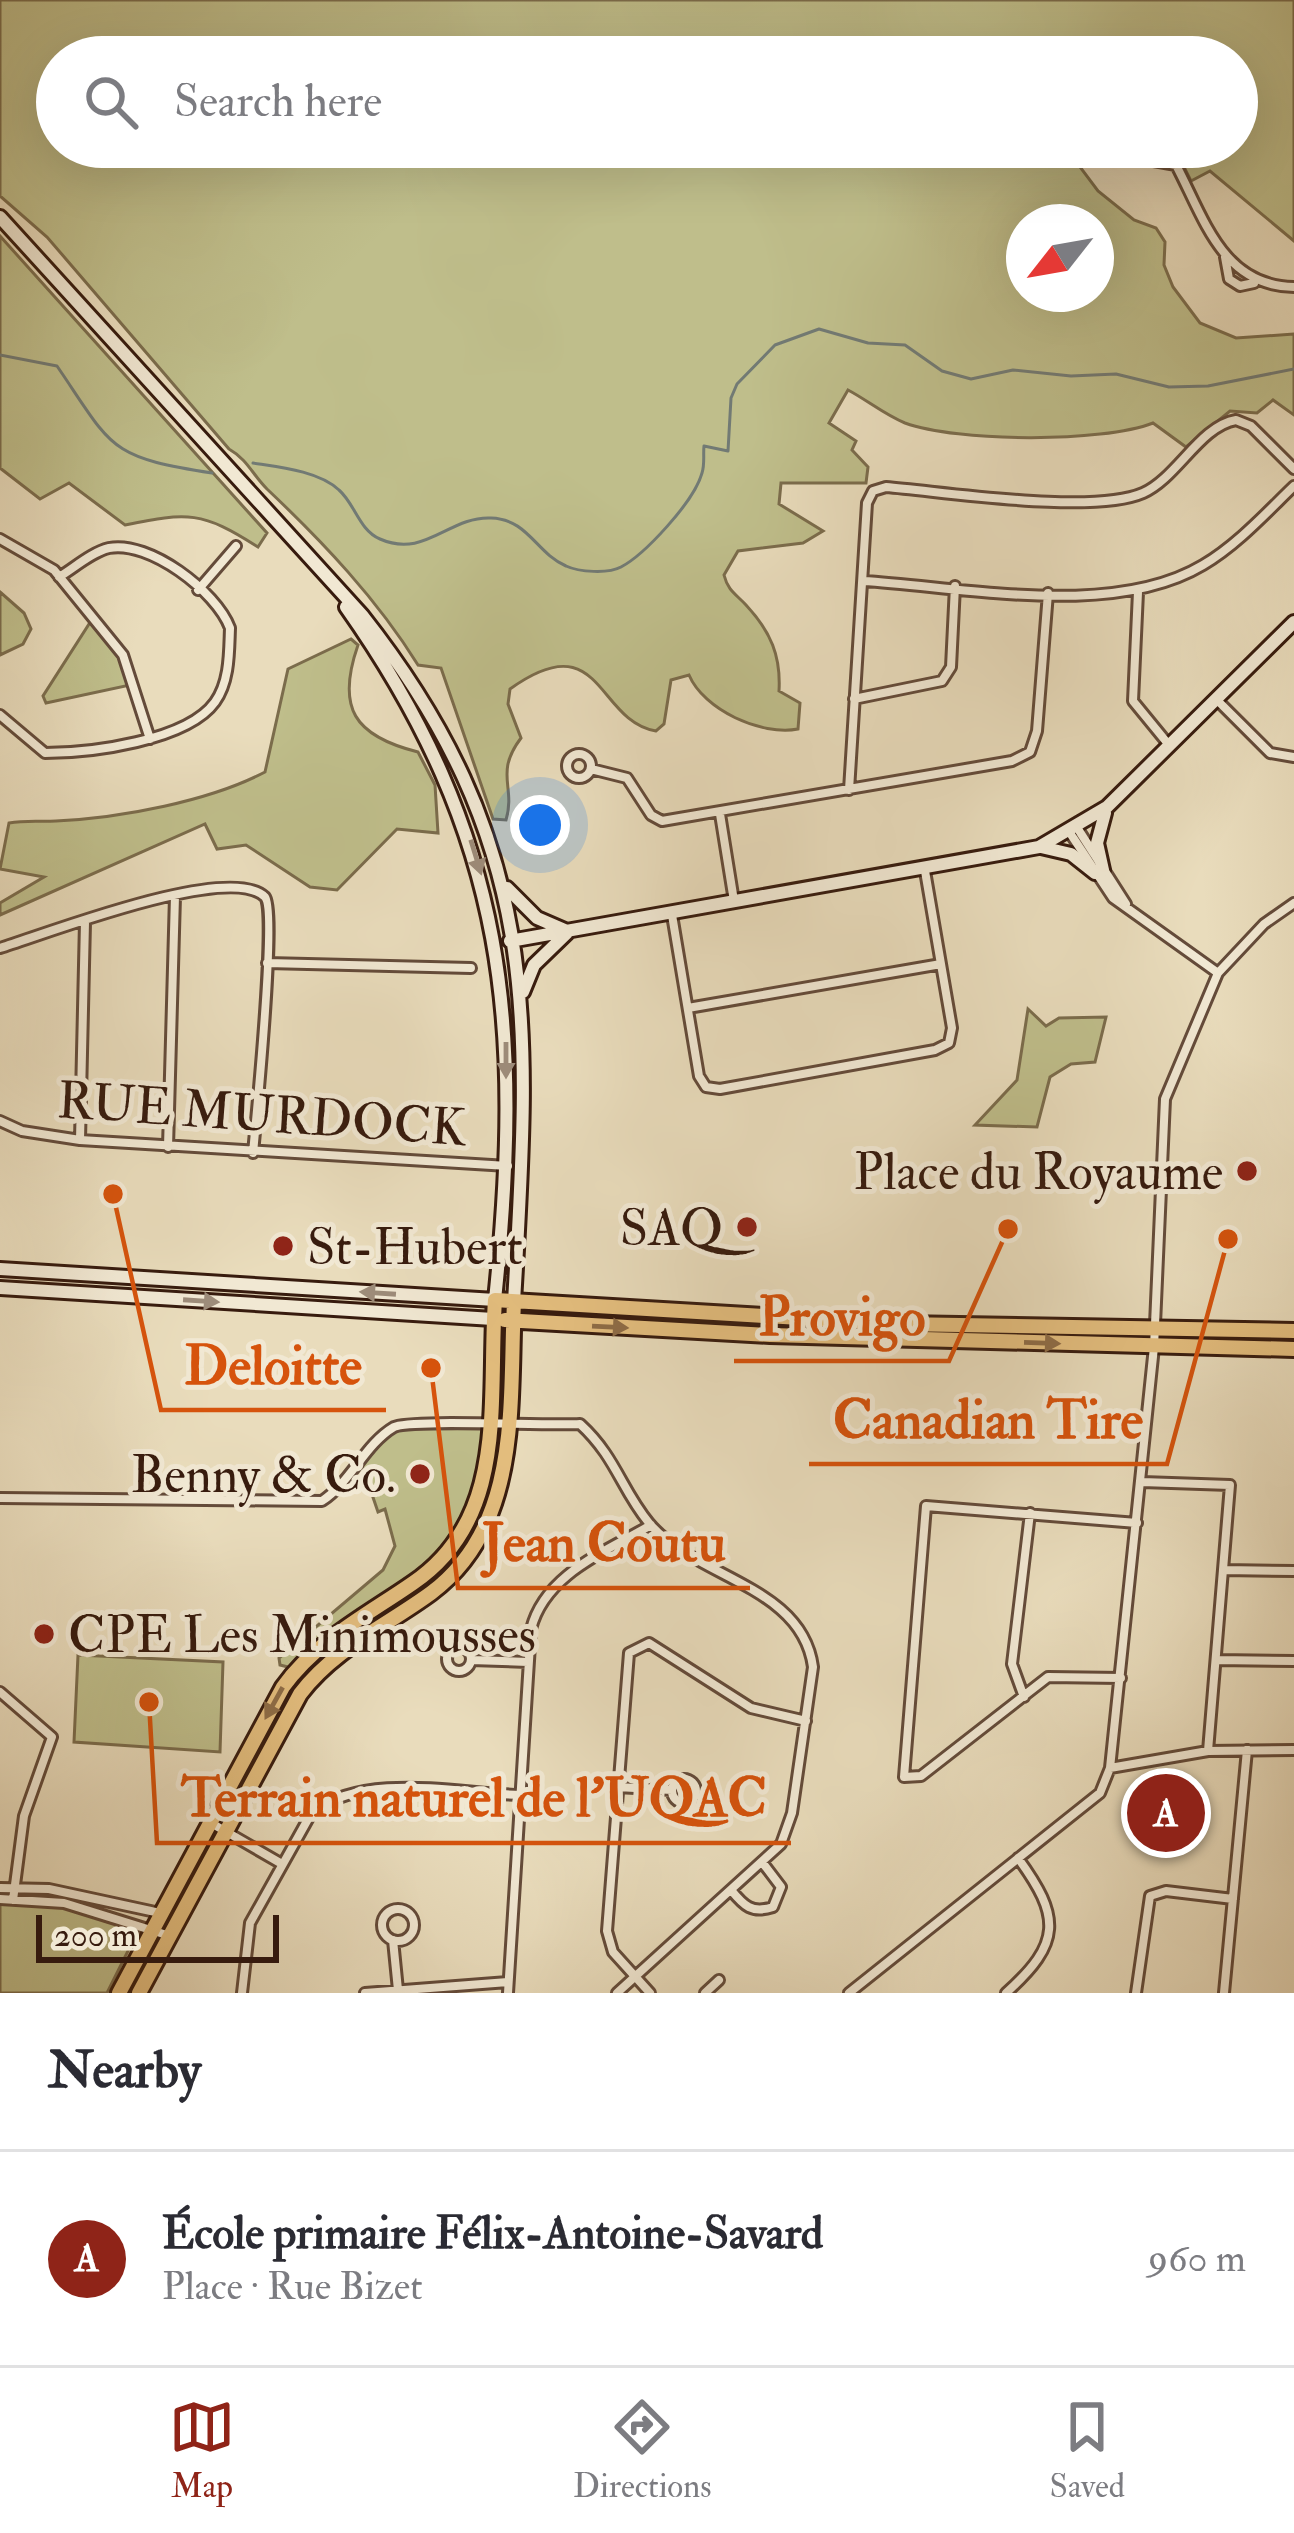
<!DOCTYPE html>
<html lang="en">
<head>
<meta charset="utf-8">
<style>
  body { margin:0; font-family:"IM FELL Double Pica",serif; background:#f2f2f3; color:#2b2b33 }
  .compass { position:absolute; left:1006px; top:204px; width:108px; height:108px; border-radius:50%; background:#fff; box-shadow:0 12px 48px #0002; rotate:239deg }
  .scale { position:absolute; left:36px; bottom:30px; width:243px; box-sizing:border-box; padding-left:12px; border:6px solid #371b0e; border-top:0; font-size:33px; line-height:42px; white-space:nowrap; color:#371b0e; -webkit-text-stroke:9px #f1e8d3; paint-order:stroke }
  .you { position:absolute; left:540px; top:825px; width:42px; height:42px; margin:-30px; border:9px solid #fff; border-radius:50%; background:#1a73e8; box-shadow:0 0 0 18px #1a73e833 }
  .badge { display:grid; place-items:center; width:78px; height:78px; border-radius:50%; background:#8f2418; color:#fff; font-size:39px; font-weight:700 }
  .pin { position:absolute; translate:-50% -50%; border:6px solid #fff; box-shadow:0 3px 12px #0006 }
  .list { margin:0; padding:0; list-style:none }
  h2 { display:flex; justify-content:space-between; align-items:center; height:156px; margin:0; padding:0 48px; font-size:51px }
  h2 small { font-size:39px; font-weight:400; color:#7c7c81 }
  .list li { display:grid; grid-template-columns:78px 1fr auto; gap:36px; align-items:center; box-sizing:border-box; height:216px; padding:0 48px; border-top:3px solid #e1e1e2 }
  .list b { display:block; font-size:45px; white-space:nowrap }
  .list p { margin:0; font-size:39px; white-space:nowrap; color:#7c7c81 }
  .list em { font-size:39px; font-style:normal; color:#7c7c81 }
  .icon { flex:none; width:66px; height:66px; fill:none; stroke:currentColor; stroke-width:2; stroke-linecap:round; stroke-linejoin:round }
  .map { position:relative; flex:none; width:1294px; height:1993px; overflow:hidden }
  .search { position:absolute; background:#fff; box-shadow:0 12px 48px #0002; left:36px; right:36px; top:36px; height:132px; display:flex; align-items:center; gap:30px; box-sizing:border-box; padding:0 42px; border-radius:66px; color:#7c7c81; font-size:45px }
  .sheet { height:372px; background:#fff }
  nav { display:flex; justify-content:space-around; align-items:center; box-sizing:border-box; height:168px; border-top:3px solid #e1e1e2; background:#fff; font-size:33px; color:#7c7c81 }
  nav a { display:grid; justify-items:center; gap:6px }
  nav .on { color:#8f2418 }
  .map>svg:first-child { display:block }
  .green { fill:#bfbe8b; stroke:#7b6c4c; stroke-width:3; fill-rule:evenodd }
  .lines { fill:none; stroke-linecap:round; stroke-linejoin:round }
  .stream { stroke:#727a74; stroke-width:3 }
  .street-casing { stroke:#644b3a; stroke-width:14 }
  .secondary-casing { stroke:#371b0e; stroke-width:18 }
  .primary-casing { stroke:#371b0e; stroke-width:20 }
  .street { stroke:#f1e8d3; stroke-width:8 }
  .secondary { stroke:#f1e8d3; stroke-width:12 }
  .primary { stroke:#e4be7e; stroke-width:14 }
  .oneway { fill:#9d8c7a }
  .oneway2 { fill:#8e6c46 }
  .poi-dot { fill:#8f2418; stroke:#f1e8d3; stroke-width:4.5 }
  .labels { text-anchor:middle; stroke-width:10; stroke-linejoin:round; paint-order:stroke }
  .street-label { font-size:51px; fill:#371b0e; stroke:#f1e8d3 }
  .poi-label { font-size:51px; fill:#371b0e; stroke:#f1e8d3; text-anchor:end }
  .leader { fill:none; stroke:#d6530c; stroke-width:4.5 }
  .callout-dot { fill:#d6530c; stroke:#f1e8d3; stroke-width:4.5 }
  .callout-label { font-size:54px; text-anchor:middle; font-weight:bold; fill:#d6530c; stroke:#f1e8d3; stroke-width:10; stroke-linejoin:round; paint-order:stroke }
</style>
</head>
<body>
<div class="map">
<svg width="1294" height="1993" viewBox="0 0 1294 1993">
  <rect width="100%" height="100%" fill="#e9dcbc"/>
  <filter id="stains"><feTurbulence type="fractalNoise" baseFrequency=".00167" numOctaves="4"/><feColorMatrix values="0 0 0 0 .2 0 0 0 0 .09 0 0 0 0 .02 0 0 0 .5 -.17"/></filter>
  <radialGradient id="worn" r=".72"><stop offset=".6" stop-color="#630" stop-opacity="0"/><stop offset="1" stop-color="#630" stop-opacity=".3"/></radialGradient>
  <path class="green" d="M0 0H1294V241L1210 171 1191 181 1174 147H1237V57H57V147H1085L1080 167 1098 191 1134 220 1156 228 1165 242 1164 265 1173 287 1200 323 1236 338 1294 334V415L1273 400 1257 413 1230 411 1186 447 1153 423C1102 443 957 442 905 423 885 415 867 400 848 390L829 423 856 441 852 450 868 467 866 483H781L779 504 823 531 803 543 738 551 724 575C728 591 736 594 746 605 771 632 781 656 779 691L800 703 798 729C761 736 704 710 689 675L671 680 664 724 656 731C596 721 602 623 510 689L508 704 521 738C494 774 516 786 506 820L493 819 441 668 418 665C377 599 323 542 267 489 252 474 248 460 229 449L47 237 0 196ZM1024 222H1096V294H1024Z
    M0 236 267 533 258 547C202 511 188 512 125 525L69 483 40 499 0 468Z
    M0 592 24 613 31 629 23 644 0 655Z
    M91 621 123 655 135 684 46 703 43 696Z
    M351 639 358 645C336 708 354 736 418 752L435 785 438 833 397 829 337 890 310 887 246 845 217 849 205 824 0 915V903L44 877 0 869 9 823C26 820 40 822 56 821 121 818 210 801 265 772L288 669Z
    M1028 1009 1046 1026 1059 1018 1106 1017 1095 1062 1071 1064 1050 1077 1037 1127 975 1125 1017 1080Z
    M406 1422 490 1426 461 1535 296 1669 280 1665 279 1658 383 1570 395 1546 385 1509 378 1512 361 1462 389 1429Z
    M78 1655 223 1662 220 1752 74 1742Z
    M0 1899 64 1903 141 1925 107 1993H0Z"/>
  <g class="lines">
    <path class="stream" d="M0 355 57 366C113 448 107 457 212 473
      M253 463C279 467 319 471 339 490 355 504 359 530 380 539 425 559 449 516 491 518 528 519 536 553 566 566 579 572 608 574 621 567 644 555 694 502 702 473 705 464 703 454 704 446L728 451 731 398 737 384 775 345 819 329 868 343 905 345 942 371 971 379 1013 370 1071 376 1116 374 1169 387 1208 386 1294 369"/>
    <g class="street-casing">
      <path id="street" d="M1141 147 1148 160 1176 165
        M1166 147C1201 204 1215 286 1294 287
        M1225 257 1229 279 1240 286 1254 283
        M0 539 54 570 123 655 150 739
        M863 581C965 587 1113 619 1203 565 1237 545 1266 513 1294 486
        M198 590 236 546
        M1138 592 1133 701 1169 745
        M854 699 942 681 951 667 955 586
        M1217 700 1270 753 1294 757
        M0 715 45 753C90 753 187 741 215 702 230 681 229 652 230 628 216 591 149 540 109 548 92 552 74 568 59 577
        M567 766a12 12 0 1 1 24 0a12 12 0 1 1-24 0Z
        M591 769 627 778 651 815 662 821 1012 761 1030 752 1037 731 1048 593
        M849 790 867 503 873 491 886 487C947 492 1092 515 1143 493 1177 478 1200 426 1236 420L1251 426 1294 469
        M720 814 734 901
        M1078 829 1126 904
        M1070 833 1113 898 1218 973
        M672 915 699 1076 706 1087 720 1089 935 1050 949 1043 952 1028 925 871
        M0 948C46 934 230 862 265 897 277 910 256 1121 253 1153
        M267 963 471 968
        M688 1008 941 964
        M0 1121 22 1131 80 1140 508 1166
        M80 1140 85 922
        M168 1147 175 896
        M1142 1482 1230 1485 1208 1751
        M0 1498 322 1501C351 1482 365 1444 394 1427 409 1419 548 1426 580 1424 616 1457 621 1489 649 1523 695 1578 802 1585 813 1667L792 1813 781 1844 617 1993
        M1223 1570 1294 1571
        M447 1659a12 12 0 1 1 24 0a12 12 0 1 1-24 0Z
        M471 1660 528 1662
        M1216 1660 1294 1661
        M1121 1678 1048 1677 921 1776 904 1777 926 1506 1137 1523
        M0 1692 52 1737 24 1816 13 1900
        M1024 1697 1012 1664 1030 1513
        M1110 1768 1208 1751 1294 1750
        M672 1791a12 12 0 1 1 24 0a12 12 0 1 1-24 0Z
        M617 1787 672 1790
        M211 1823 282 1864
        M0 1888 49 1889 160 1913
        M731 1890C744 1906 752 1914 773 1907L781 1887 762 1862
        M0 1899 64 1903 170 1936
        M382 1925a16 16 0 1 1 32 0a16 16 0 1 1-32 0Z
        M393 1940 398 1990
        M242 1993 250 1923 312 1812C367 1772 455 1793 520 1795
        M365 1993 508 1982
        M508 1993 531 1629C545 1574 605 1552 651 1525
        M650 1993 613 1952 607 1931 629 1653 649 1643 751 1708 806 1721
        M705 1993 719 1980
        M849 1993 1100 1793 1110 1768 1154 1347 1165 1099 1218 973 1264 924 1294 903
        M1006 1993C1062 1943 1061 1917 1018 1858
        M1136 1993 1150 1896 1166 1891 1233 1899
        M1224 1993 1247 1750"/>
    </g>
    <g class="secondary-casing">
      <path id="secondary" d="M0 217 362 615C545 847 530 1024 514 1302
        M1041 847 1071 854 1095 873
        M1103 870 1097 843 1105 813
        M507 888 537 918 567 931
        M510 941 1039 847 1107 807 1294 622
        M523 992 534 965 567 933
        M0 1269 495 1300C523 1027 509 838 346 607
        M0 1288 493 1319"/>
    </g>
    <g class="primary-casing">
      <path id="primary" d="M505 1320 770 1335 1294 1349
        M119 1993 283 1687C317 1640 367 1615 413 1583 509 1518 488 1401 495 1300L901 1324 1294 1331
        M139 1993 300 1694C334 1649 386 1626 431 1593 522 1525 509 1403 514 1302"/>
    </g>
    <use href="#street" class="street"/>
    <use href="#secondary" class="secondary"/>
    <use href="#primary" class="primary"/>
  </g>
  <defs><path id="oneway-solid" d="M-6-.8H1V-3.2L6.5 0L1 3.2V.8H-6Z" transform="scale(3)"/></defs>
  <g class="oneway">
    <use href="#oneway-solid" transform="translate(476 857) rotate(73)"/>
    <use href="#oneway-solid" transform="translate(506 1060) rotate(90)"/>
    <use href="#oneway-solid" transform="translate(378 1293) rotate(-176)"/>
    <use href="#oneway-solid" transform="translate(201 1301) rotate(4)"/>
  </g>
  <g class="oneway2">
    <use href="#oneway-solid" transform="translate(610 1327) rotate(3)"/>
    <use href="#oneway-solid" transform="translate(1042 1343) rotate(2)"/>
    <use href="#oneway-solid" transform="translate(274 1703) rotate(119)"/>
  </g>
  <g class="poi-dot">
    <circle cx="1247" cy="1171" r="12"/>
    <circle cx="747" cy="1227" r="12"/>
    <circle cx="283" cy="1246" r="12"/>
    <circle cx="420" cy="1474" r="12"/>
    <circle cx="44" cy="1634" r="12"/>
  </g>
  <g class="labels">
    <g class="street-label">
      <text transform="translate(262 1113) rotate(4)" y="18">RUE MURDOCK</text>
    </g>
    <g class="poi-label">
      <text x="1223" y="1189">Place du Royaume</text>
      <text x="723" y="1245">SAQ</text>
      <text x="307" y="1264" text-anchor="start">St-Hubert</text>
      <text x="396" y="1492">Benny &amp; Co.</text>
      <text x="68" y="1652" text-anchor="start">CPE Les Minimousses</text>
    </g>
  </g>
  <path class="leader" d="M1008 1229L949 1361H734M113 1194L161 1410H386M1228 1239L1167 1464H809M431 1368L458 1588H750M149 1702L157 1843H791"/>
  <g class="callout-dot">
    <circle cx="1008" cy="1229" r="12"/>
    <circle cx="113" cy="1194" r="12"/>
    <circle cx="1228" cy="1239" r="12"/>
    <circle cx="431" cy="1368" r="12"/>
    <circle cx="149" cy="1702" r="12"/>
  </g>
  <g class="callout-label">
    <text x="842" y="1335">Provigo</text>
    <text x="273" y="1384">Deloitte</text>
    <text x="988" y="1438">Canadian Tire</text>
    <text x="604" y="1561">Jean Coutu</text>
    <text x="474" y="1816">Terrain naturel de l'UQAC</text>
  </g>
  <rect width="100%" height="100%" filter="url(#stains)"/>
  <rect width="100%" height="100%" fill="url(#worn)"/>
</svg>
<svg class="compass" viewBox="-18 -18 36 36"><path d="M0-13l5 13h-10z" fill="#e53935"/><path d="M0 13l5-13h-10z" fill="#7c7c81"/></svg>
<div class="scale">200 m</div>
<div class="you"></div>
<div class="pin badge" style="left:1166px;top:1813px">A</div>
<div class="search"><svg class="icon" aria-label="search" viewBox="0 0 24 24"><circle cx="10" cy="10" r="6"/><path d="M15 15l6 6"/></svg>Search here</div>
</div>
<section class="sheet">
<h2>Nearby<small></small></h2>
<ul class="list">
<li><span class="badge">A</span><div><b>École primaire Félix-Antoine-Savard</b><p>Place · Rue Bizet</p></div><em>960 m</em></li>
</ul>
</section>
<nav>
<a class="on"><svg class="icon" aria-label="map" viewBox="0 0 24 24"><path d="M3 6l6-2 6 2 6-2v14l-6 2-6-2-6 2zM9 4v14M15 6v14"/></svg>Map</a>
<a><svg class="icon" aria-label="directions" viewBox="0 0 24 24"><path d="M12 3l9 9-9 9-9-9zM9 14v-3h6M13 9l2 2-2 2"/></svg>Directions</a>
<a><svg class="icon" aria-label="saved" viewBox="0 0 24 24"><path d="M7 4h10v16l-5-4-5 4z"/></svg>Saved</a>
</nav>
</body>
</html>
